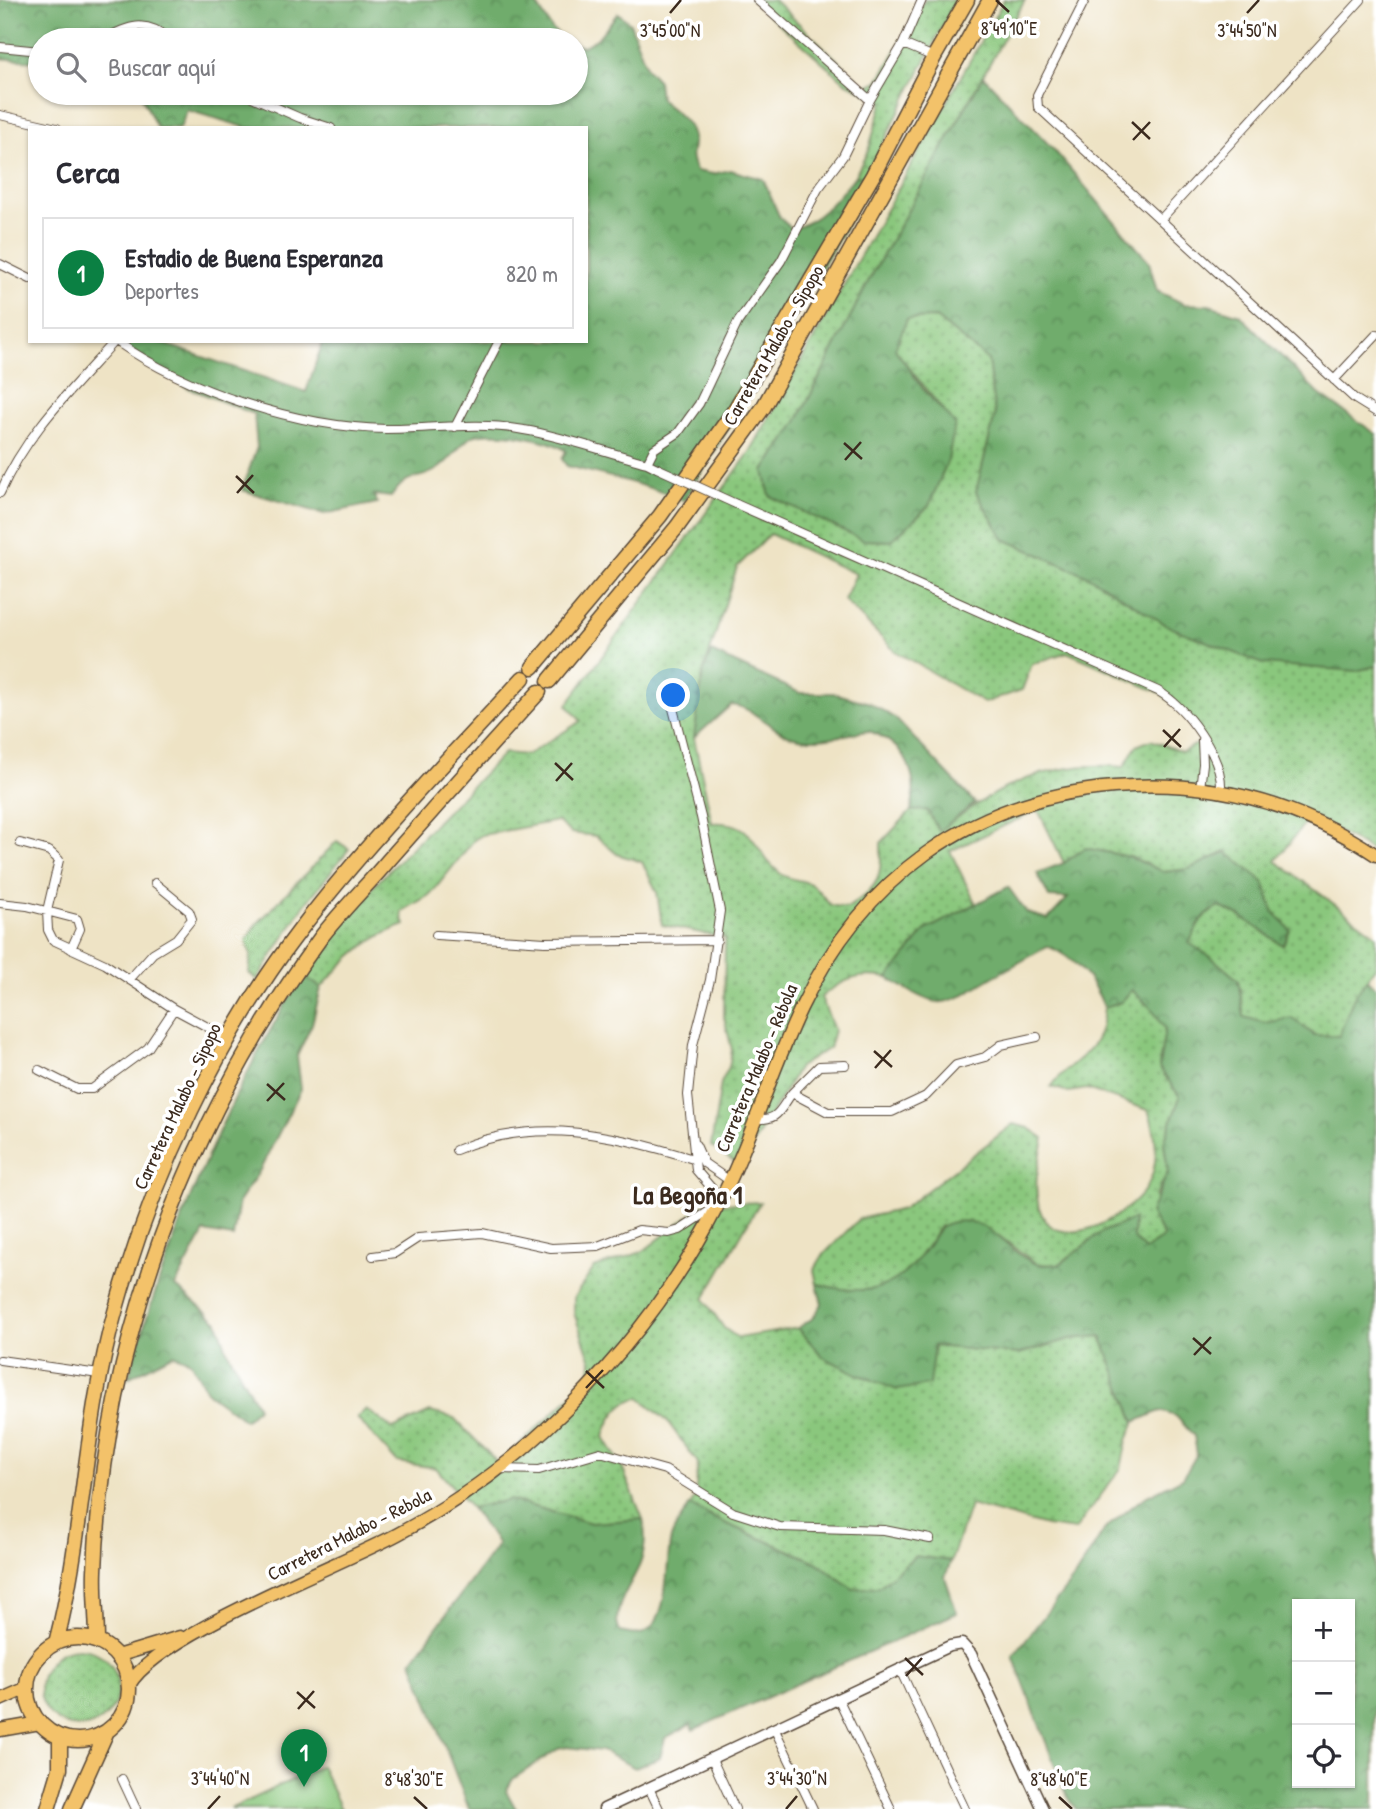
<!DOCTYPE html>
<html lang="es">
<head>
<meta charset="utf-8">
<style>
  body { margin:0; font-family:"Patrick Hand",sans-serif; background:#f7f7f7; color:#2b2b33 }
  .controls { position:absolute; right:21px; bottom:21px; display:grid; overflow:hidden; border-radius:0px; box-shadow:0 2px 5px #0004 }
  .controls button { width:63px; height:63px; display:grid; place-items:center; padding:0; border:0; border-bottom:2px solid #e1e1e2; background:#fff; color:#2b2b33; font:35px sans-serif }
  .you { position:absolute; left:674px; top:696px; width:24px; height:24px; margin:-18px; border:5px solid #fff; border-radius:50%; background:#1a73e8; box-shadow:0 0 0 10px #1a73e833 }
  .badge { display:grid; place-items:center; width:46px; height:46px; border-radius:50%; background:#0b8043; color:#fff; font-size:23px; font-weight:700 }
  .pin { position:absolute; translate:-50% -58px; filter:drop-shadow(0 2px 4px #0008) }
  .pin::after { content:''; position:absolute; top:37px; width:24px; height:21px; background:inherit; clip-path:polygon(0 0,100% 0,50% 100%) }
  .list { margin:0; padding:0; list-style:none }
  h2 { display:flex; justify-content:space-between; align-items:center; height:91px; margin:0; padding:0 28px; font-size:30px }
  h2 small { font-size:23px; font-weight:400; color:#7c7c81 }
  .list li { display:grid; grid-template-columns:46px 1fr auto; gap:21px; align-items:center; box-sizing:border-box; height:112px; margin:0 14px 14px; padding:0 14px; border:2px solid #e1e1e2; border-radius:0px }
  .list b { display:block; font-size:26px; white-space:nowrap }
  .list p { margin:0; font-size:23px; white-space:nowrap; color:#7c7c81 }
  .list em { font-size:23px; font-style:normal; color:#7c7c81 }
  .icon { flex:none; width:38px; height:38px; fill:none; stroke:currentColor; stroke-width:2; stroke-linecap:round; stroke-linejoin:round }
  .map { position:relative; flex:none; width:1376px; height:1809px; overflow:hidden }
  .search { position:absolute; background:#fff; box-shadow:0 2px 5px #0004; left:28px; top:28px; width:560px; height:77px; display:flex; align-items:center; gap:18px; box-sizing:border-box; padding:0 24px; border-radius:38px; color:#7c7c81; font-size:26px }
  .panel { position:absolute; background:#fff; box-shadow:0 2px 5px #0004; left:28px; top:126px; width:560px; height:217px; border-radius:0px }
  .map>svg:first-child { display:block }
  .grass { fill:url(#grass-dots); stroke:#62784e; stroke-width:2; fill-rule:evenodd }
  .forest { fill:url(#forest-crowns); stroke:#556b45; stroke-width:2; fill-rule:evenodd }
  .park { fill:#8ac77d; stroke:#62784e; stroke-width:2 }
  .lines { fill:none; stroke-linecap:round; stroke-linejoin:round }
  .minor-casing { stroke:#564637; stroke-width:10 }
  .tertiary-casing { stroke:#564637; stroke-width:13 }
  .primary-casing { stroke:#564637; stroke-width:15 }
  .trunk-casing { stroke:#564637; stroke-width:17 }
  .minor { stroke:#fff; stroke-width:8 }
  .tertiary { stroke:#fff; stroke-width:10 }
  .primary { stroke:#f3c26a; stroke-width:12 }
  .trunk { stroke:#f3c26a; stroke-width:14 }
  .minor-bridge-casing { stroke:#564637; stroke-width:10; stroke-linecap:butt }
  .minor-bridge { stroke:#fff; stroke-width:8 }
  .ticks { fill:none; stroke:#3b2a1e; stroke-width:2.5 }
  .labels { text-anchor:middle; stroke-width:7; stroke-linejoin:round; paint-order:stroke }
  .street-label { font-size:19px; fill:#3b2a1e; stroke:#fff }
  .district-label { font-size:26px; font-weight:bold; fill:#3b2a1e; stroke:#fff }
  .ticks-label { font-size:18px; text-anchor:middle; fill:#3b2a1e; stroke:#fff; stroke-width:7; stroke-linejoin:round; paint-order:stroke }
</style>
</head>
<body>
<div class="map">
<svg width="1376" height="1809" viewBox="0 0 1376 1809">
  <defs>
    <pattern id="grass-dots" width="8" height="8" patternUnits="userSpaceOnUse" patternTransform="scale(1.75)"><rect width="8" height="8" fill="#8ac77d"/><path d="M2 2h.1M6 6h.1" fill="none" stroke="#72a266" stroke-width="1.8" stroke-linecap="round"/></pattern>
    <pattern id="forest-crowns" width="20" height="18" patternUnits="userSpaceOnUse" patternTransform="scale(1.75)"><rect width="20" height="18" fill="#6fac6c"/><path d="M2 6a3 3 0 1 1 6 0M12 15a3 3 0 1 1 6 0" fill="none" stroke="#5c8c58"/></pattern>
  </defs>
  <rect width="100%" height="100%" fill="#fff"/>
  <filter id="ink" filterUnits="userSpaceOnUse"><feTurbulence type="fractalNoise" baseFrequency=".0143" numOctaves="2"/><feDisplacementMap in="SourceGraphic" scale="14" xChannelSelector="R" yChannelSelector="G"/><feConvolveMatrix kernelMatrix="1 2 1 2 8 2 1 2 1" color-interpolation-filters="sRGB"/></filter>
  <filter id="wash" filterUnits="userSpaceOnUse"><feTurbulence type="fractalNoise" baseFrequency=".00686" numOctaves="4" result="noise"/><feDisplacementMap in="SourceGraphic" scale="28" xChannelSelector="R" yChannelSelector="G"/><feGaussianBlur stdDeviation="1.57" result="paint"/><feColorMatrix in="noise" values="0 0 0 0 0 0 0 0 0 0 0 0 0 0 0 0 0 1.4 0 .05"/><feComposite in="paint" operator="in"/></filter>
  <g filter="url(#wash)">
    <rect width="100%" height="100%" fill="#eee3c5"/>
    <path class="grass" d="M752 0H774L866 87 878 81 925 0H956L865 179 855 176 868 151 883 101 845 82Z
      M1004 0H1025L867 284 797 422 764 471 770 496 864 540 891 541 955 425 894 349 907 319 936 318 988 360 995 415 976 492 1004 539 1086 575 1356 671 1376 666V853L1310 816 1276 861 1376 935V966L1354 997 1339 1036 1314 1035 1292 1018 1265 1023 1244 1017 1238 980 1211 957 1188 944 1201 920 1218 906 1240 916 1282 945 1290 930 1273 911 1264 882 1226 852 1189 869 1164 872 1130 857 1085 848 1064 863 1038 810 950 851 976 904 926 930 888 978C860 973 842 979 821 997L834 1030 829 1048 799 1067 740 1166 711 1146 721 1083 729 1067 732 1050 724 1017 725 938 662 925 657 892 642 862 617 854 596 836 571 833 557 821 482 835 474 840 431 894 401 912 405 925C368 937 345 960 321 988L303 975 372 888 504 753 527 755 581 721 567 705 750 452ZM770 534 856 574 844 600 895 651 984 703 1022 690 1032 664 1067 652 1161 693 1182 711 1203 741 1182 752 1151 740 1136 746 1124 767C1049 759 996 787 939 831L927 810 911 811 881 843C882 879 878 888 847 908L830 905C824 899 819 889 812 885 802 879 790 881 781 874 751 852 759 820 712 823L694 738 703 673 737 567Z
      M337 841 349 849 303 907 257 980 249 973 251 955 246 940 256 925Z
      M1131 989 1152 1009 1165 1029 1159 1067 1180 1097 1164 1142 1168 1172 1155 1196 1164 1237 1145 1250 1133 1238 1134 1220 1102 1232 1058 1265 1037 1264 999 1236 940 1226C904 1283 886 1302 817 1284L814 1270 823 1255 859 1219 903 1209 1013 1124 1029 1128 1044 1138C1040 1161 1032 1183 1039 1207 1054 1262 1139 1213 1151 1178 1159 1158 1156 1129 1148 1110L1087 1089 1068 1092 1051 1087C1076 1052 1101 1058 1104 1007L1121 1002Z
      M760 1202 704 1299 724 1328 738 1338 798 1328 823 1357 934 1346 1019 1354 1070 1339 1101 1336 1135 1422 1127 1440 1121 1468 1075 1530 1046 1526 970 1505 951 1561 915 1556 879 1587 853 1589 816 1562 722 1522 690 1505 695 1498 698 1463 667 1421 640 1398C621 1399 608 1420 604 1437L621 1465 643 1519 591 1523 510 1500 471 1508 436 1468 397 1462 357 1418 366 1409 393 1429 430 1412 454 1418 499 1464 590 1378 591 1361 574 1313V1297L594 1268 642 1252 703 1205Z
      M40 1688a39 39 0 1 1 78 0a39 39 0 1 1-78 0Z"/>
    <path class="forest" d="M0 0H534L552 29 565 40H40V62L0 58Z
      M618 13 630 23 647 69 658 81 660 99C671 110 691 120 693 138 694 155 687 150 696 171L713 174 730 170 763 179 780 218 792 229C820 221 837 198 855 176H874L770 360 684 501C646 484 606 476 567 466L562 459 566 451C552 438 486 428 471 437 457 446 451 462 436 470 414 483 410 470 391 497L374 495 377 503 324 514 242 490 257 447 254 414 186 387 116 341H156L306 392 323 341H586V128H248L187 110 180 128H157L140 93H576V45L582 47 597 39Z
      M983 76 1054 150 1149 262 1157 291 1184 304 1209 305 1240 315 1319 394 1376 434V666L1356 671 1263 664 1170 627 1086 575 1004 539 976 492 995 415 988 360 936 318 907 319 895 349 924 390 955 424 948 460 929 506 891 541 863 540 770 496 764 471 797 422 867 284Z
      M711 652 800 693H833L870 703 896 719 975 803 939 831 927 810 911 811C920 773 905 744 869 731 842 734 815 745 788 735 768 728 752 706 731 705L694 738 703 673Z
      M1085 848 1130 857 1164 872 1189 869 1226 852 1264 882 1273 911 1290 930 1283 945 1240 916 1218 906 1201 920 1189 943 1211 957 1238 980 1244 1017 1265 1023 1292 1018 1314 1035 1339 1036 1354 997 1367 980 1376 987 1374 1809H1076L1065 1792 1013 1656 1074 1578 1105 1529 1143 1498 1183 1478 1197 1454 1194 1436 1176 1416 1160 1411 1135 1422 1101 1336 1070 1339 1019 1354 934 1346 929 1385 897 1390 857 1374 823 1357 798 1328 813 1318 822 1304 817 1284C868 1297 896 1292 927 1247 935 1236 939 1224 953 1222 991 1215 1008 1254 1037 1264 1043 1266 1052 1264 1059 1265L1102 1232 1134 1219 1133 1238 1145 1250 1164 1237 1150 1213 1168 1172 1164 1142 1180 1097 1159 1067 1165 1029 1152 1009 1132 990 1121 1002 1104 1007C1094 981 1074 956 1047 946 1032 956 1016 964 1000 973 943 1004 950 1017 888 978L926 930 1008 887 1027 913 1048 919 1068 898 1049 897 1037 873 1064 863ZM1297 1604H1350V1783H1297Z
      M303 975 321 988 312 1024 297 1056 301 1089 260 1170 239 1201 233 1237 204 1232 175 1286 218 1322 226 1348 258 1407 245 1420 208 1393 190 1361 173 1354 128 1378C170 1236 224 1101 303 975Z
      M510 1500 591 1523 643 1519C646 1535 646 1549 640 1564 632 1584 609 1611 620 1632 626 1633 635 1636 641 1634 671 1624 665 1562 671 1538 674 1527 684 1515 690 1505L722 1522 816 1562 853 1589 879 1587 915 1556 951 1561 945 1577 957 1613 693 1730 691 1724 665 1738 660 1758 635 1768 602 1751 567 1747 558 1749 513 1779 506 1791 516 1809H469L412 1661 498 1544 471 1508Z"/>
    <path class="park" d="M321 1766 341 1809H230Z"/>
  </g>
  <g filter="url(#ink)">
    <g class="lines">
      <g class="minor-casing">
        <path id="minor" d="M757 0 870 100
          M1085 0 1037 95 1038 107 1355 399 1376 412
          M102 40C128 26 146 18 170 40
          M903 44 934 57
          M0 47 40 51
          M243 93 300 118 331 128
          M0 115 57 128
          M1161 219 1361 0
          M0 264 30 279
          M116 341C189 392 297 427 386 429 431 429 479 421 524 430 565 437 606 452 647 463
          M1334 380 1376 335
          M455 427 499 341
          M657 468 647 463 654 449 678 433 699 404 738 322 781 261 818 189 843 156 870 100 903 44 922 0
          M0 493C26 433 72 389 115 341
          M736 504 1158 691C1186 707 1223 757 1221 789
          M669 693 701 817 720 911 710 980 693 1045 688 1095 696 1170 721 1199
          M1200 788 1203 764 1202 740
          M20 843 49 851 59 860 47 911 48 930 53 940 105 964 174 1009 228 1038
          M0 903 27 906 77 919 80 929 71 949
          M436 935 545 942 717 940
          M129 980 153 953 176 939 192 919 189 911 155 883
          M39 1070 77 1089H92L148 1048 174 1009
          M792 1093 819 1066 845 1065
          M753 1119C779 1121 778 1112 792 1093L828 1112H892L926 1096 956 1065 985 1057 1001 1045 1037 1037
          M696 1145 704 1163 730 1181
          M456 1150C535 1116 614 1134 693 1159
          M373 1256 395 1253 418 1238 482 1233 551 1248 598 1246 639 1230 669 1233 680 1230 717 1206
          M0 1360 99 1374
          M499 1469 539 1470 600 1452 665 1470 733 1512 780 1527 884 1530 930 1539
          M901 1672 965 1809
          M839 1700 891 1809
          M775 1730 813 1809
          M712 1759 735 1809
          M122 1779 136 1809
          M649 1788 659 1809"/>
      </g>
      <g class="tertiary-casing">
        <path id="tertiary" d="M604 1809 950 1646 962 1644 971 1654 1043 1809"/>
      </g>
      <g class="primary-casing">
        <path id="primary" d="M117 1656 180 1637
          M129 1685C158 1634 339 1566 398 1534 452 1505 503 1469 548 1427 617 1363 673 1293 716 1209 750 1145 770 1073 801 1008 863 878 969 799 1114 787 1209 779 1297 802 1376 855
          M0 1700 27 1688
          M0 1730 40 1723"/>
      </g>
      <g class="trunk-casing">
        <path id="trunk" d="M533 667 660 516 734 411 873 175 934 57 967 0
          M549 681 677 527 763 408 990 0
          M27 1689a51 51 0 1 1 102 0a51 51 0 1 1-102 0Z
          M97 1641C97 1618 94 1594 95 1571 103 1346 187 1122 319 940 339 913 365 888 387 862 437 805 488 748 539 692
          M56 1643C84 1534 84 1421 115 1312 152 1178 218 1037 303 926 370 839 449 759 523 678
          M48 1809 60 1769V1737
          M72 1809 107 1731"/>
      </g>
      <use href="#minor" class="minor"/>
      <use href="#tertiary" class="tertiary"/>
      <use href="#primary" class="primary"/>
      <use href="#trunk" class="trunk"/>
      <g class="minor-bridge-casing">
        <path id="minor-bridge" d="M657 468 736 504"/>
      </g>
      <use href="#minor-bridge" class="minor-bridge"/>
    </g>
  </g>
  <path class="ticks" d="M996 0 1009 12M670 13 681 0M1247 13 1259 0M1132 122 1150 139M1133 140 1150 122M844 443 862 459M845 460 861 442M236 476 254 493M237 493 253 475M1163 730 1181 747M1164 747 1180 729M555 763 573 780M556 781 572 763M874 1051 892 1067M875 1068 891 1050M267 1084 285 1100M267 1101 284 1083M1193 1338 1211 1354M1194 1355 1211 1337M586 1371 604 1388M586 1388 603 1370M905 1658 923 1675M906 1676 922 1658M297 1692 315 1708M298 1709 314 1691M414 1797 427 1809M1059 1797 1072 1809M208 1809 220 1796M786 1809 797 1796"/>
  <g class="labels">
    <g class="street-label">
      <text transform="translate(773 345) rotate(-60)" y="7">Carretera Malabo - Sipopo</text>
      <text transform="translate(756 1068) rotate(-67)" y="7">Carretera Malabo - Rebola</text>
      <text transform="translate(177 1106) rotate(-65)" y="7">Carretera Malabo - Sipopo</text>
      <text transform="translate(349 1534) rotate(-27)" y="7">Carretera Malabo - Rebola</text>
    </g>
    <g class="district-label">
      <text x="688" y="1204">La Begoña 1</text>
    </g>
  </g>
  <g class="ticks-label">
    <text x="1009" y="35">8°49'10"E</text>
    <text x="670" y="37">3°45'00"N</text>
    <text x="1247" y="37">3°44'50"N</text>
    <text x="220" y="1785">3°44'40"N</text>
    <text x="797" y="1785">3°44'30"N</text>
    <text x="414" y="1786">8°48'30"E</text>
    <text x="1059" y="1786">8°48'40"E</text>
  </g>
</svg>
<div class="controls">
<button>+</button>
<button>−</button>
<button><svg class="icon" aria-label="locate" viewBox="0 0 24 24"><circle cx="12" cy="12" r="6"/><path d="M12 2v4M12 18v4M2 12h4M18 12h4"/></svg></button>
</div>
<div class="you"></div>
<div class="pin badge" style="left:304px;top:1787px">1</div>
<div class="search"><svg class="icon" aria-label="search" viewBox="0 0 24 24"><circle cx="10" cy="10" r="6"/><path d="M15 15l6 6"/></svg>Buscar aquí</div>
<section class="panel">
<h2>Cerca<small></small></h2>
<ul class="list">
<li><span class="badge">1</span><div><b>Estadio de Buena Esperanza</b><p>Deportes</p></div><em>820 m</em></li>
</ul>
</section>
</div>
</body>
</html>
